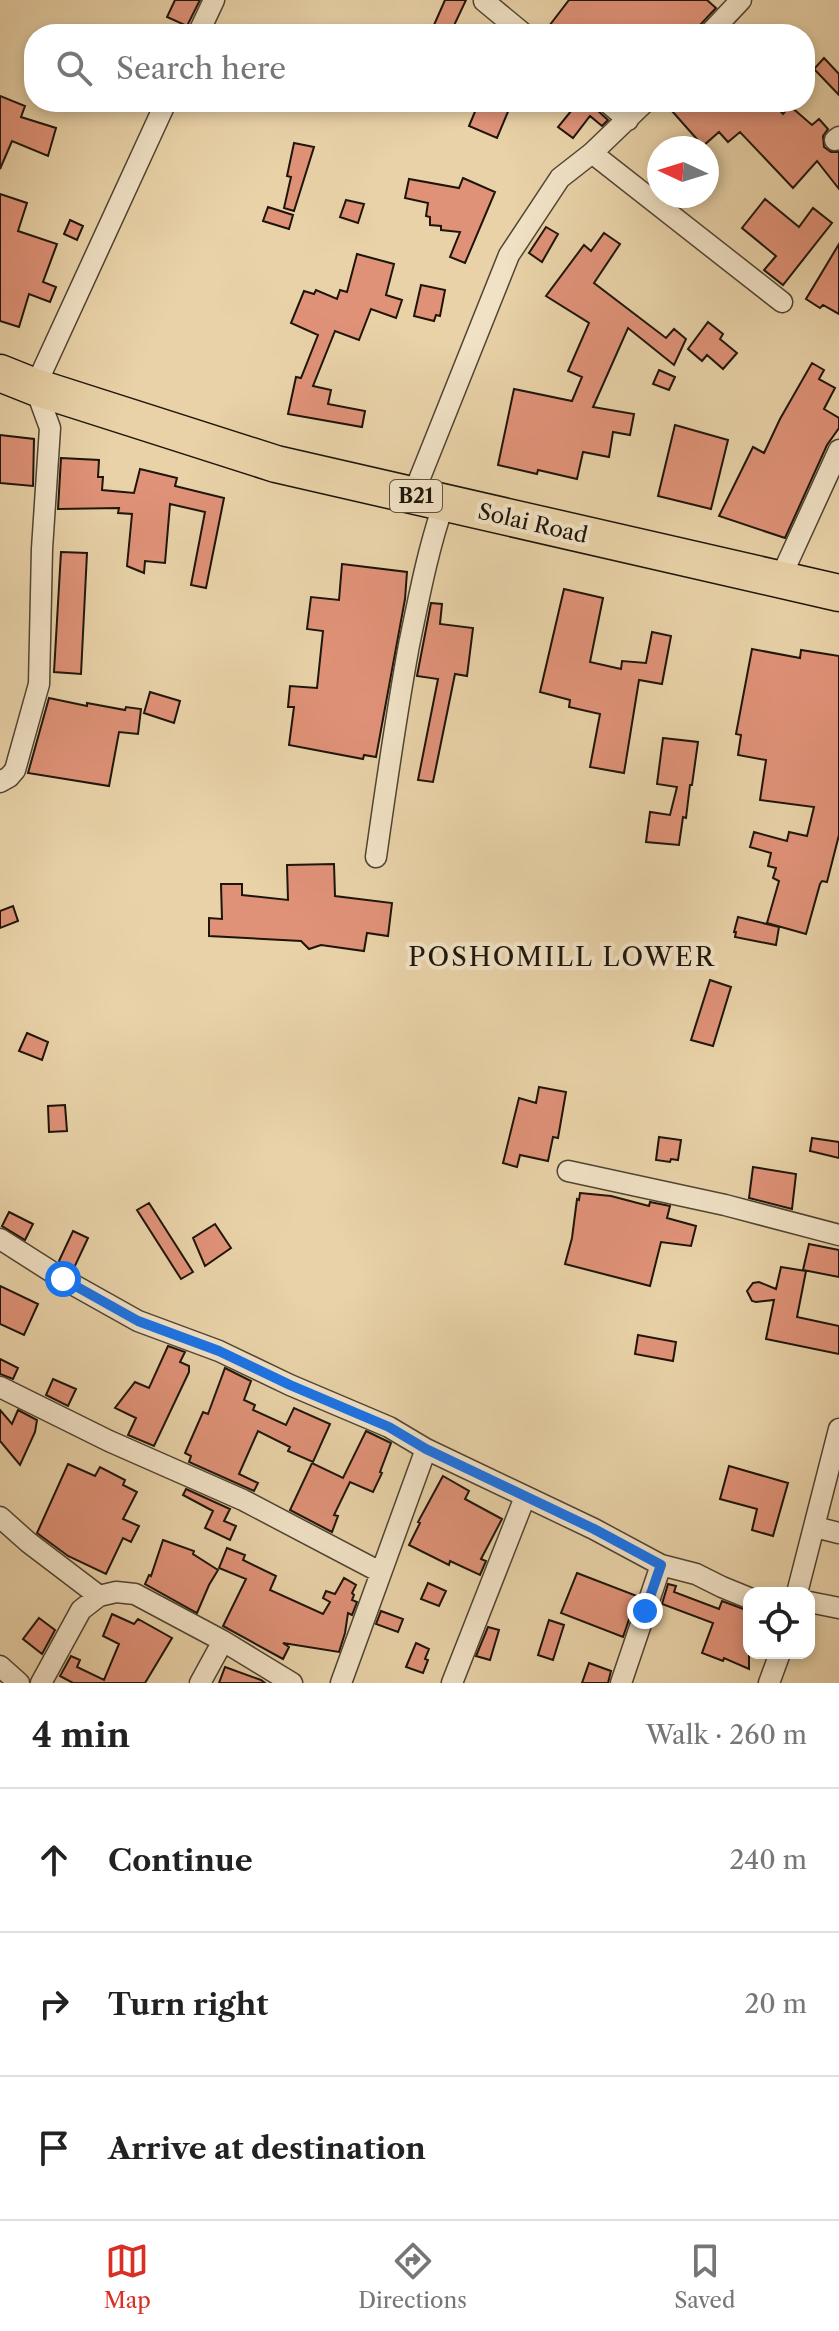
<!DOCTYPE html>
<html lang="en">
<head>
<meta charset="utf-8">
<style>
  body { margin:0; font-family:"Libre Caslon Text",serif; background:#f6f6f6; color:#222 }
  .controls { position:absolute; right:24px; bottom:24px; display:grid; overflow:hidden; border-radius:16px; box-shadow:0 4px 12px #0003 }
  .controls button { width:72px; height:72px; display:grid; place-items:center; padding:0; border:0; border-bottom:2px solid #e0e0e0; background:#fff; color:#222; font:40px sans-serif }
  .compass { position:absolute; left:647px; top:136px; width:72px; height:72px; border-radius:50%; background:#fff; box-shadow:0 4px 12px #0003; rotate:274deg }
  .stop { position:absolute; width:24px; height:24px; margin:-18px; border:6px solid #1a73e8; border-radius:50%; background:#fff }
  .stop.end { background:#1a73e8; border-color:#fff; box-shadow:0 2px 8px #0008 }
  .list { margin:0; padding:0; list-style:none }
  h2 { display:flex; justify-content:space-between; align-items:center; height:104px; margin:0; padding:0 32px; font-size:34px }
  h2 small { font-size:26px; font-weight:400; color:#767676 }
  .list li { display:grid; grid-template-columns:52px 1fr auto; gap:24px; align-items:center; box-sizing:border-box; height:144px; padding:0 32px; border-top:2px solid #e0e0e0 }
  .list b { display:block; font-size:30px; white-space:nowrap }
  .list em { font-size:26px; font-style:normal; color:#767676 }
  .icon { flex:none; width:44px; height:44px; fill:none; stroke:currentColor; stroke-width:2; stroke-linecap:round; stroke-linejoin:round }
  .map { position:relative; flex:none; width:839px; height:1683px; overflow:hidden }
  .search { position:absolute; background:#fff; box-shadow:0 4px 12px #0003; left:24px; right:24px; top:24px; height:88px; display:flex; align-items:center; gap:20px; box-sizing:border-box; padding:0 28px; border-radius:32px; color:#767676; font-size:30px }
  .sheet { height:536px; background:#fff }
  nav { display:flex; justify-content:space-around; align-items:center; box-sizing:border-box; height:112px; border-top:2px solid #e0e0e0; background:#fff; font-size:22px; color:#767676 }
  nav a { display:grid; justify-items:center; gap:4px }
  nav .on { color:#d93025 }
  .map>svg:first-child { display:block }
  .building { fill:#e09278; stroke:#1d150a; stroke-width:2 }
  .lines { fill:none; stroke-linecap:round; stroke-linejoin:round }
  .street-casing { stroke:#504432; stroke-width:23 }
  .highway-casing { stroke:#1d150a; stroke-width:39 }
  .street { stroke:#f1e2c6; stroke-width:20 }
  .highway { stroke:#e9d2a8; stroke-width:36 }
  .route { stroke:#1a73e8; stroke-width:10 }
  .labels { text-anchor:middle; stroke-width:8; stroke-linejoin:round; paint-order:stroke }
  .shield { fill:#f1e2c6; stroke:#5d5242; stroke-width:2 }
  .shield-label { font-size:20px; font-weight:bold; fill:#1d150a }
  .street-label { font-size:22px; fill:#1d150a; stroke:#f1e2c6 }
  .quarter-label { font-size:26px; letter-spacing:2px; fill:#1d150a; stroke:#f1e2c6 }
</style>
</head>
<body>
<div class="map">
<svg width="839" height="1683" viewBox="0 0 839 1683">
  <rect width="100%" height="100%" fill="#e9d2a8"/>
  <filter id="stains"><feTurbulence type="fractalNoise" baseFrequency=".0025" numOctaves="4"/><feColorMatrix values="0 0 0 0 .2 0 0 0 0 .09 0 0 0 0 .02 0 0 0 .5 -.17"/></filter>
  <radialGradient id="worn" r=".72"><stop offset=".6" stop-color="#630" stop-opacity="0"/><stop offset="1" stop-color="#630" stop-opacity=".3"/></radialGradient>
  <path class="building" d="M175 0H200L187 26 167 17Z
    M445 0H466L450 34H430Z
    M569 0H707L716 8 700 25 696 34H543Z
    M824 58 839 74V95L814 69Z
    M0 96 25 106 21 117 56 128 48 156 12 141 0 169Z
    M479 102H512L497 138 469 126Z
    M573 102H594L598 111 608 120 602 126 590 116 573 138 558 127 576 105Z
    M664 102H772L783 114 790 106 812 125 819 119 828 129 823 136 824 147 831 152H839V189L817 161 793 188 740 132 728 142 719 132 703 146Z
    M294 143 314 147 294 211 284 208 291 177 287 176Z
    M463 178 495 192 465 263 450 257 460 232 441 230V226L430 225V217L426 216 428 203 405 198 409 179 459 188Z
    M0 194 27 203 18 231 57 244 43 282 56 287 50 302 29 294 19 327 0 321Z
    M765 199 799 227 813 208 832 223 783 285 764 270 776 256 742 228Z
    M346 200 364 204 358 223 340 217Z
    M268 207 293 215 289 229 263 221Z
    M70 220 83 226 77 240 64 234Z
    M546 227 558 234 542 262 529 253Z
    M604 233 620 244 594 283 666 338 674 329 686 339 674 365 628 328 593 407 634 414 630 435 613 432 609 457 583 452 577 479 538 470 537 474 498 465 514 389 572 401 582 377 568 371 589 323 546 296 584 245 591 251Z
    M839 244V314L823 305 820 308 806 299Z
    M357 254 394 264 386 295 402 300 396 318 371 309 359 340 335 331 313 386 331 390 328 404 365 411 362 427 288 414 296 377 301 378 318 335 291 323 304 291 314 294 316 290 337 299 340 290 347 292Z
    M421 285 445 290 440 316 436 315 434 321 414 316Z
    M708 322 723 334 720 339 737 353 723 369 707 355 702 361 688 349Z
    M812 363 824 370 819 379 835 388 824 409 839 418V428L827 445 785 538 719 516 753 447 764 453 780 419Z
    M659 370 675 377 669 390 653 384Z
    M675 425 728 440 711 509 658 496Z
    M0 435 34 439 33 486 0 483Z
    M61 458 99 460 98 477H103L102 490 134 493 140 469 177 478 175 486 224 498 206 588 191 585 205 512 170 504 165 563 145 561 144 573 127 566 132 514 118 513 119 508 58 509Z
    M61 552 87 553 81 674 54 672Z
    M342 564 407 572 405 599 376 757 364 755 363 759 289 745 294 707H288L290 686 317 688 323 631 307 629 311 597 339 600Z
    M564 589 603 598 590 662 621 669 622 661 646 663 652 632 671 636 662 684 639 680 624 773 590 767 600 714 569 707 570 700 540 692Z
    M431 603 442 604 440 624 473 628 467 676 455 674 433 782 418 780 438 679 417 676Z
    M752 649 800 658 801 650 839 656V835L827 882 822 881 820 884 806 934 767 923 779 881 773 878 776 868 768 866 771 853 750 847 754 832 787 841 789 832 807 836 814 807 760 800 766 760 738 755 741 735 736 734Z
    M150 692 180 701 174 723 144 713Z
    M49 698 87 706V703L125 710 126 707 141 709 138 734 119 732 109 786 28 773Z
    M663 738 698 742 692 785H690L686 818 683 817 679 845 646 842 650 812 670 815 677 787 657 784Z
    M334 864 335 896 392 903 388 936 367 933 364 951 321 945 309 949 301 941 209 936V918L222 919 221 884H242V895L288 900 287 865Z
    M13 906 18 921 0 928V911Z
    M738 917 779 927 776 945 735 937 736 932H734Z
    M710 980 731 987 713 1046 691 1040Z
    M27 1033 48 1042 42 1060 19 1051Z
    M539 1087 566 1092 558 1138 553 1137 548 1161 520 1155 517 1167 503 1163 519 1098 536 1103Z
    M65 1105 67 1131 49 1132 48 1106Z
    M659 1137 681 1140 678 1160 671 1159 670 1162 656 1160Z
    M812 1138 839 1142V1158L810 1151Z
    M753 1167 796 1174 792 1209 749 1198Z
    M580 1193 611 1196 649 1206 650 1202 670 1206 667 1218 696 1226 691 1246 661 1242 650 1286 565 1264 572 1238 577 1199 579 1200Z
    M149 1203 193 1272 181 1279 137 1210Z
    M9 1212 33 1224 25 1240 2 1226Z
    M215 1224 231 1248 205 1266 193 1238Z
    M73 1231 88 1238 73 1270 59 1261Z
    M809 1244 839 1250V1277L803 1270Z
    M781 1267 806 1271 797 1317 839 1326V1354L766 1339 774 1300 756 1302 752 1301 747 1291 753 1283 759 1282 776 1289Z
    M0 1286 38 1304 24 1335 0 1324Z
    M638 1335 676 1342 673 1361 635 1354Z
    M168 1346 185 1352 180 1362 189 1366V1372L154 1446 128 1435 136 1418 115 1408 135 1382 149 1388Z
    M0 1359 18 1368 13 1379 0 1374Z
    M225 1368 251 1381 244 1400 255 1405 253 1410 286 1425 294 1408 330 1424 313 1462 288 1451 290 1447 258 1431 239 1474 258 1483 254 1491 189 1462 191 1456 185 1453 203 1412 208 1414Z
    M53 1379 76 1389 68 1406 46 1395Z
    M0 1410 12 1424 18 1410 37 1420 35 1432 20 1465 0 1441Z
    M366 1431 391 1443 380 1472 382 1473 373 1492 350 1482 334 1515 338 1516 332 1532 290 1510 312 1463 343 1478Z
    M68 1464 95 1476 100 1467 125 1480 123 1485 137 1492 123 1519 139 1526 131 1542 123 1538 106 1574 68 1556 37 1533Z
    M729 1466 788 1483 773 1536 752 1530 757 1509 720 1499Z
    M443 1476 469 1491 465 1499 502 1519 481 1559 486 1561 480 1575 450 1561 449 1565 409 1545 420 1523 418 1522Z
    M186 1489 230 1509 224 1521 236 1526 230 1540 205 1528 213 1511 183 1495Z
    M163 1540 194 1551 193 1554 218 1570 209 1585 197 1613 145 1584 149 1575 151 1576Z
    M227 1548 245 1555 243 1560 276 1576 270 1590 323 1614 330 1602 323 1598 326 1591 335 1594 344 1578 356 1585 352 1593 354 1595 352 1600 357 1602 352 1615 348 1613 345 1633 339 1652 283 1643 289 1647 283 1659 223 1626 246 1579 219 1568Z
    M577 1573 637 1596 623 1637 561 1613Z
    M428 1583 446 1591 439 1606 421 1599Z
    M668 1584 676 1586 674 1592 719 1609 722 1601 749 1611V1669L724 1658 723 1661 702 1653 713 1623 662 1604Z
    M381 1611 403 1619 398 1632 376 1624Z
    M112 1614 134 1624 138 1619 172 1638 145 1683H73L60 1676 71 1656 80 1660 77 1667 104 1680 119 1644 103 1636Z
    M39 1618 55 1630 42 1654 23 1639Z
    M549 1620 564 1625 553 1660 538 1655Z
    M488 1627 499 1630 490 1660 476 1656Z
    M416 1643 429 1649 425 1659 428 1660 423 1673 406 1667Z
    M589 1663 611 1671 608 1683H582Z
    M225 1667 261 1680 265 1683H219Z"/>
  <g class="lines">
    <g class="street-casing">
      <path id="street" d="M484 1 524 34
        M198 34 214 0
        M709 34 741 0
        M607 102 628 120
        M835 140 839 137
        M592 153 782 302
        M413 495 509 255 560 178 592 153 645 102
        M780 579 839 450
        M0 782 9 777 15 770 39 684 42 549 50 428 35 387 166 102
        M376 857C386 786 396 716 409 645 419 597 428 549 444 503
        M568 1171 725 1205 839 1235
        M0 1239 63 1279 138 1321 219 1351 290 1385 389 1427 426 1449 341 1683
        M0 1387 109 1441 243 1500 380 1572
        M426 1449 594 1529 661 1565 696 1574 722 1587 749 1598
        M0 1517 28 1542 99 1596
        M815 1527 839 1533
        M797 1593 839 1429
        M809 1602 839 1608
        M0 1666 19 1683
        M41 1683 81 1610 99 1596 116 1592 135 1594 223 1641 292 1683
        M200 1683 223 1641
        M452 1683 525 1497
        M621 1683 661 1565
        M769 1683 780 1653"/>
    </g>
    <g class="highway-casing">
      <path id="highway" d="M0 373 35 387 276 464 839 593"/>
    </g>
    <use href="#street" class="street"/>
    <use href="#highway" class="highway"/>
  </g>
  <g class="lines">
    <path class="route" d="M63 1279 138 1321 219 1351 290 1385 389 1427 426 1449 594 1529 661 1565 645 1611"/>
  </g>
  <g class="labels">
    <rect class="shield" x="390" y="480" width="52" height="32" rx="6"/>
    <g class="shield-label">
      <text x="416" y="503">B21</text>
    </g>
    <g class="street-label">
      <text transform="translate(533 523) rotate(13)" y="8">Solai Road</text>
    </g>
    <g class="quarter-label">
      <text x="562" y="966">POSHOMILL LOWER</text>
    </g>
  </g>
  <rect width="100%" height="100%" filter="url(#stains)"/>
  <rect width="100%" height="100%" fill="url(#worn)"/>
</svg>
<div class="controls">
<button><svg class="icon" aria-label="locate" viewBox="0 0 24 24"><circle cx="12" cy="12" r="6"/><path d="M12 2v4M12 18v4M2 12h4M18 12h4"/></svg></button>
</div>
<svg class="compass" viewBox="-18 -18 36 36"><path d="M0-13l5 13h-10z" fill="#e53935"/><path d="M0 13l5-13h-10z" fill="#767676"/></svg>
<div class="stop" style="left:63px;top:1279px"></div>
<div class="stop end" style="left:645px;top:1611px"></div>
<div class="search"><svg class="icon" aria-label="search" viewBox="0 0 24 24"><circle cx="10" cy="10" r="6"/><path d="M15 15l6 6"/></svg>Search here</div>
</div>
<section class="sheet">
<h2>4 min<small>Walk · 260 m</small></h2>
<ul class="list">
<li><svg class="icon" aria-label="ahead" viewBox="0 0 24 24"><path d="M12 20V5M6 11l6-6 6 6"/></svg><div><b>Continue</b></div><em>240 m</em></li>
<li><svg class="icon" aria-label="right" viewBox="0 0 24 24"><path d="M7 20v-9h11M14 6l5 5-5 5"/></svg><div><b>Turn right</b></div><em>20 m</em></li>
<li><svg class="icon" aria-label="arrive" viewBox="0 0 24 24"><path d="M6 21V4h12l-3 4 3 4H6"/></svg><div><b>Arrive at destination</b></div></li>
</ul>
</section>
<nav>
<a class="on"><svg class="icon" aria-label="map" viewBox="0 0 24 24"><path d="M3 6l6-2 6 2 6-2v14l-6 2-6-2-6 2zM9 4v14M15 6v14"/></svg>Map</a>
<a><svg class="icon" aria-label="directions" viewBox="0 0 24 24"><path d="M12 3l9 9-9 9-9-9zM9 14v-3h6M13 9l2 2-2 2"/></svg>Directions</a>
<a><svg class="icon" aria-label="saved" viewBox="0 0 24 24"><path d="M7 4h10v16l-5-4-5 4z"/></svg>Saved</a>
</nav>
</body>
</html>
